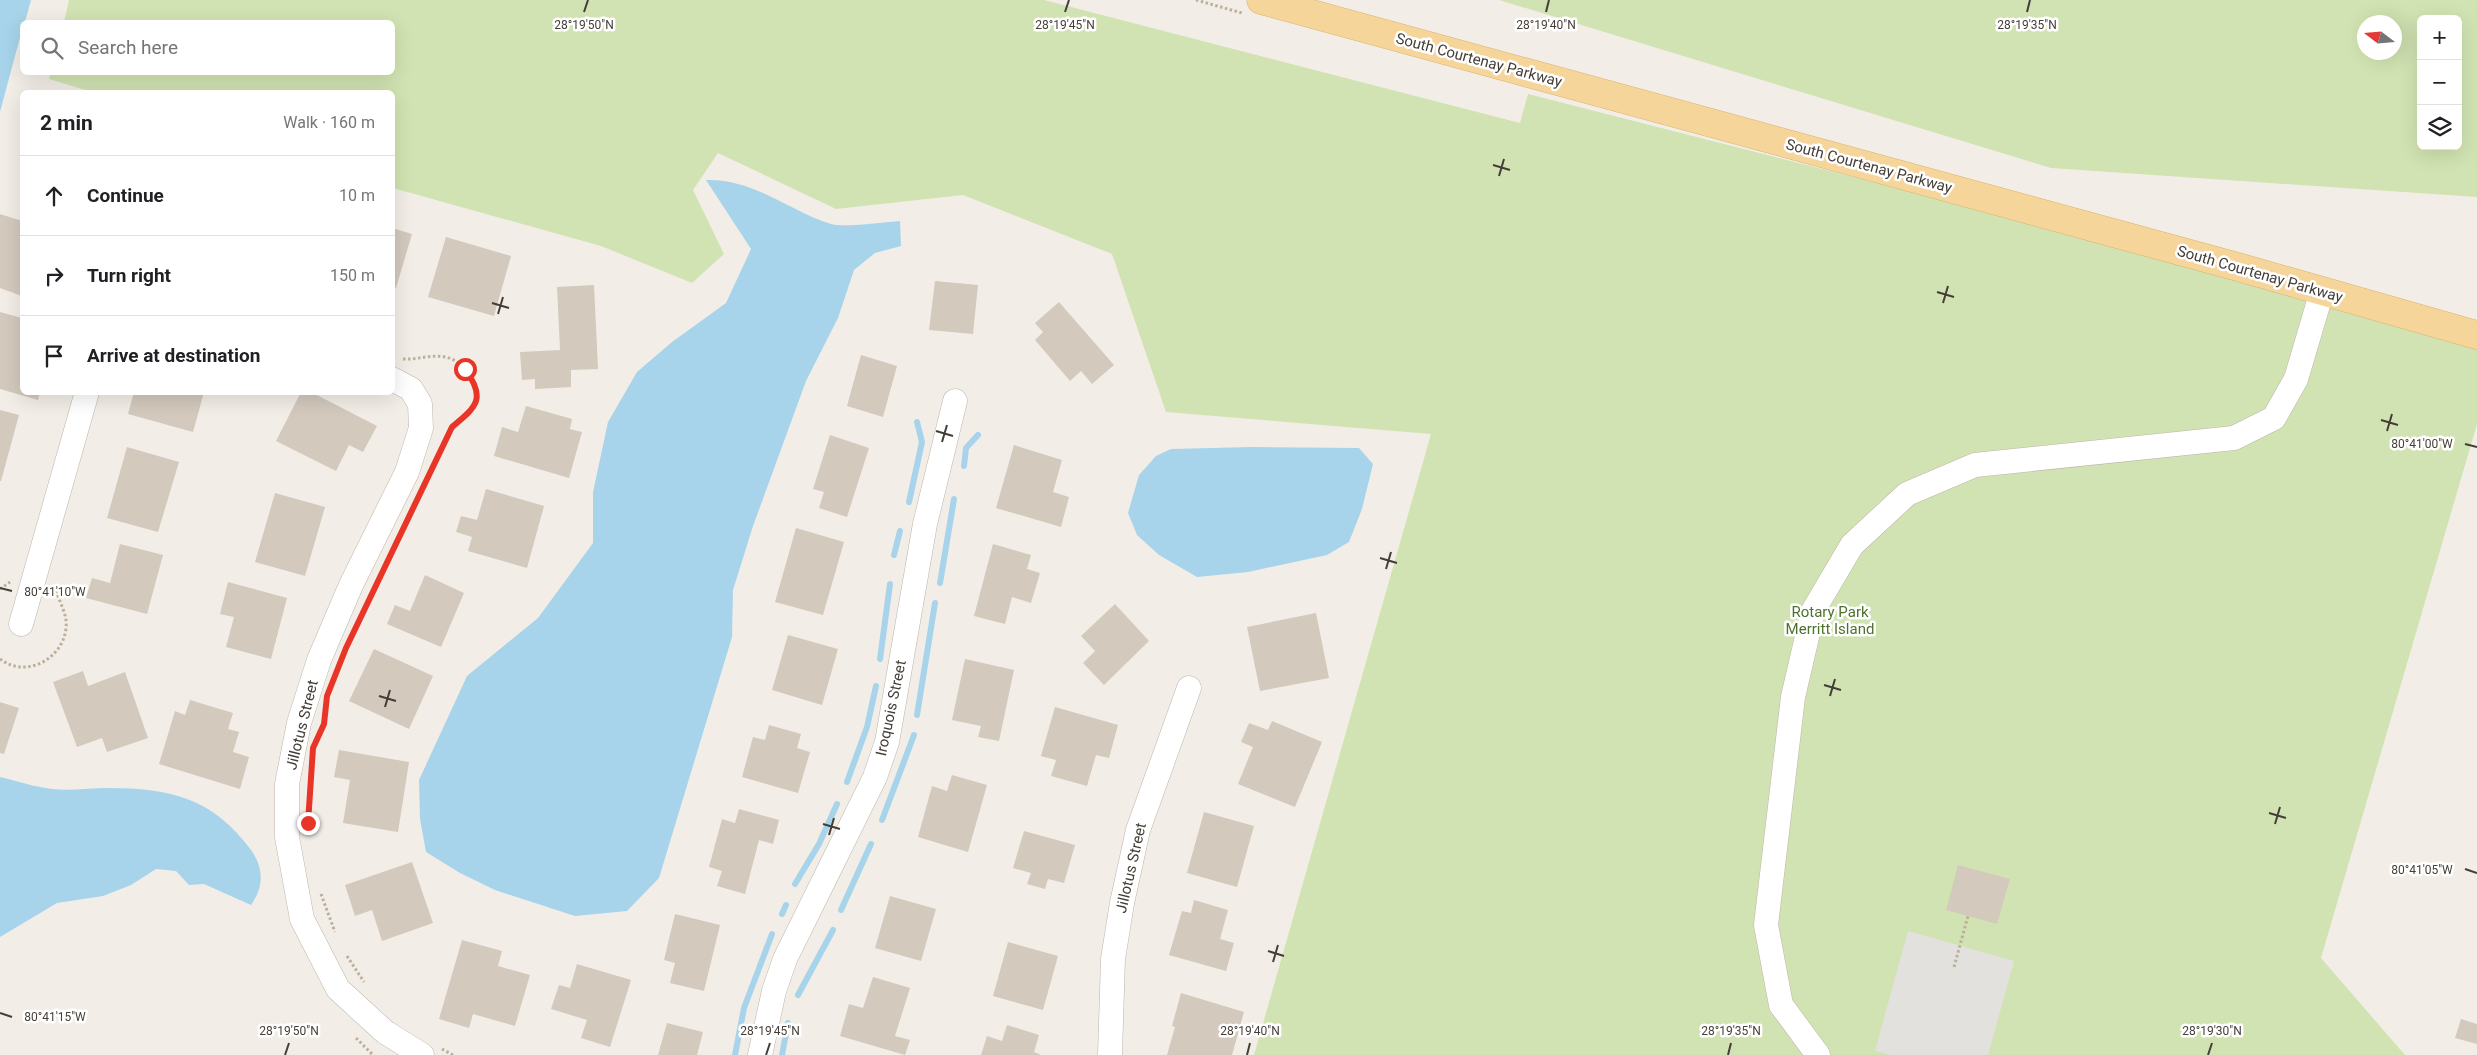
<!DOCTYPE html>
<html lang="en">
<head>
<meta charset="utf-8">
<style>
  body { margin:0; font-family:Roboto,sans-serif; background:#f2f2f2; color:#202124 }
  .controls { position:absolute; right:15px; top:15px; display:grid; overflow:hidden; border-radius:8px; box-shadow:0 5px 20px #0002 }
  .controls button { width:45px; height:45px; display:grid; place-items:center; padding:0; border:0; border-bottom:1px solid #e0e0e0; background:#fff; color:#202124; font:25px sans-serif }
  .compass { position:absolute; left:2357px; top:15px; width:45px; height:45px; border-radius:50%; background:#fff; box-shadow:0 5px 20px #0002; rotate:286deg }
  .stop { position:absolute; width:15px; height:15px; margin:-11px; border:4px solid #e93527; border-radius:50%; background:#fff }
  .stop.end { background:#e93527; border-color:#fff; box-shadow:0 1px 5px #0008 }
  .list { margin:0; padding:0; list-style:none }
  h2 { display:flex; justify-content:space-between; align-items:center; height:65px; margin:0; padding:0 20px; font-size:21px }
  h2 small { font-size:16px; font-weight:400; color:#757577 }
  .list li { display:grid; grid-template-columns:32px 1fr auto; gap:15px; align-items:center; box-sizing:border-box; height:80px; padding:0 20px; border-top:1px solid #e0e0e0 }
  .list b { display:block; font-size:19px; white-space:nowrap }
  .list em { font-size:16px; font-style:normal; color:#757577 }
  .icon { flex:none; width:28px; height:28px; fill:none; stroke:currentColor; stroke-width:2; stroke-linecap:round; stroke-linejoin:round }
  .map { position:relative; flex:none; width:2477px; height:1055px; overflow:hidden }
  .search { position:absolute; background:#fff; box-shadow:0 5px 20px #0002; left:20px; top:20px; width:375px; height:55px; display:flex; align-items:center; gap:12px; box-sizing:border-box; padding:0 18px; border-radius:8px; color:#757577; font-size:19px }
  .panel { position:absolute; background:#fff; box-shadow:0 5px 20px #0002; left:20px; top:90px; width:375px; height:305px; border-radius:8px }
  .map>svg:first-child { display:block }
  .green { fill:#d1e3b2; fill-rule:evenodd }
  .parking { fill:#e3e1de }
  .water { fill:#a7d4ea }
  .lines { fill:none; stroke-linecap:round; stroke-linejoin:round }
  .stream { stroke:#a7d4ea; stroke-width:6 }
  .building { fill:#d3c9bd }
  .minor-casing { stroke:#bdb5aa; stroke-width:25 }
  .major-casing { stroke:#dab16d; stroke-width:29 }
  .path { stroke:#bdaf9c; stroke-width:3; stroke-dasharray:2.5 2.5; stroke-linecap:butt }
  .minor { stroke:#fff; stroke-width:24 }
  .major { stroke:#f6d59b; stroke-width:28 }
  .route { stroke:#e93527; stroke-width:6 }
  .ticks { fill:none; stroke:#443e36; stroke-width:2 }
  .labels { text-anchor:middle; stroke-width:5; stroke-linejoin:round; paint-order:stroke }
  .street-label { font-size:15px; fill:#443e36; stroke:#fff }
  .park-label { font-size:15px; fill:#4d722e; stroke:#fff }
  .ticks-label { font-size:12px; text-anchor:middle; fill:#443e36; stroke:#fff; stroke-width:5; stroke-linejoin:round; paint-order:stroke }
</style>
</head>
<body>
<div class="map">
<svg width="2477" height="1055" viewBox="0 0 2477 1055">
  <rect width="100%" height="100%" fill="#f2eee7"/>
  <path class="green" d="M69 0H1044L1520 123 1528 94 2477 336V424L2321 958 2405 1055H1254L1431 434 1166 412 1112 254 963 195 836 209 718 153 693 190 724 254 692 283 601 246 393 188 392 92H92L49 79 51 72H392V22H64Z
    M1499 0H2477V197L2051 168ZM2421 19H2458V146H2421ZM2394 22V52H2364V22Z"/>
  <path class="parking" d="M1908 931 2014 961 1988 1055H1891L1875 1051Z"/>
  <path class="water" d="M0 0H31L25 22H22V30L0 112Z
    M706 180C753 178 789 211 831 224 843 228 885 222 900 221L901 246 875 253 854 270 838 318 806 381 753 526 733 590 732 637 659 878 627 911 575 916 495 890 460 873 426 852 420 819 419 780 467 676 538 618 593 543V492L608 422 637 372 672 342 726 303 751 249Z
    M1252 447 1359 448 1373 464 1362 509 1349 542 1327 555 1248 572 1197 577 1159 555 1137 535 1128 513 1139 475 1156 456 1171 449Z
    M0 777C17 781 35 787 52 789 70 791 90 788 109 788 170 788 213 798 251 850 264 868 264 887 251 905L204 884 189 885 176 871 156 869 131 885 103 896 57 903 0 937Z"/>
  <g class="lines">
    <path class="stream" d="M964 466 966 448 978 435
      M909 502 922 442 917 422
      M894 555 900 531
      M940 583 954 499
      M880 659 890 584
      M917 715 935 603
      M847 782 867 727 876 686
      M882 820 914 735
      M795 884 819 844 837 804
      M841 910 871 844
      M782 914 786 905
      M798 995 833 930
      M735 1055 744 1008 772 934
      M782 1055 788 1023"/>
  </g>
  <path class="building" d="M0 214 22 221V296L0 288Z
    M392 228 412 234 396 288 392 287Z
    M446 237 511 256 494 316 428 297Z
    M935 281 978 285 973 334 929 330Z
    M594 285 598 369 571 370V387L535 389V379L522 380 520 352 560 350 557 287Z
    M1059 302 1114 365 1092 384 1081 371 1070 381 1035 340 1043 332 1035 323Z
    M0 312 22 318V392H40L38 400 0 389Z
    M861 355 897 366 883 417 847 406Z
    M134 392H204L193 432 128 414Z
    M301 392H311L377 426 363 452 349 445 336 471 276 441Z
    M526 406 572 419 570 429 582 432 569 478 494 456 502 427 518 432Z
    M0 410 19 415 1 481H0Z
    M830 435 869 448 847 517 819 508 824 492 813 489Z
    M1014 445 1062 460 1053 492 1069 497 1061 527 996 508Z
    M127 447 179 462 158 532 107 518Z
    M486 489 544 506 527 568 468 551 472 537 456 532 461 516 477 520Z
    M275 493 325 507 305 576 255 562Z
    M796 528 844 542 823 615 775 602Z
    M120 544 163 555 147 614 86 598 92 578 110 583Z
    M993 544 1031 555 1027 569 1040 573 1031 603 1012 597 1005 624 974 616Z
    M425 575 464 593 441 647 387 624 395 605 410 611Z
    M228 582 287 598 271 659 226 647 234 617 220 614Z
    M1115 604 1149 641 1104 685 1083 663 1095 651 1081 636Z
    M1316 613 1329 678 1260 691 1247 627Z
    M788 635 838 649 822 705 772 690Z
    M374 649 433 676 409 729 349 701Z
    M965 659 1014 670 999 741 978 737 981 726 952 720Z
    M83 671 88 686 125 672 148 738 107 752 102 738 77 747 53 682Z
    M190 700 233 713 228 729 239 732 233 752 249 757 240 789 159 764 175 711 185 715Z
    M0 702 19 708 4 754 0 753Z
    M1055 707 1118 725 1109 758 1096 755 1087 786 1051 776 1056 760 1041 756Z
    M1272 721 1322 742 1295 807 1238 784 1253 747 1241 742 1249 723 1268 730Z
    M769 725 801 734 797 748 810 752 798 793 742 777 753 737 765 740Z
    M339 750 409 762 398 832 343 823 350 780 334 777Z
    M952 775 987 785 968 852 918 837 932 786 947 791Z
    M739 809 779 820 773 844 759 840 745 894 717 886 722 871 709 867 722 819 735 823Z
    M1204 812 1254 826 1237 887 1187 873Z
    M1024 831 1075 845 1064 883 1048 879 1045 889 1027 884 1031 873 1013 868Z
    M412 862 433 923 382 941 372 910 355 916 345 885Z
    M1958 865 2010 879 1997 924 1946 910Z
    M890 896 936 909 921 961 875 948Z
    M1194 900 1228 910 1220 939 1234 943 1226 971 1169 955 1182 911 1191 913Z
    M675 914 720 925 704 991 670 983 675 963 664 960Z
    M462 940 502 951 498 966 530 975 515 1026 473 1014 469 1028 439 1019Z
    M1008 942 1058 956 1043 1010 993 996Z
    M577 964 631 980 610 1047 581 1038 587 1020 551 1009 559 985 570 988Z
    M873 977 910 988 895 1036 910 1040 905 1055 840 1036 849 1004 863 1008Z
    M1181 993 1244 1012 1232 1055H1167L1175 1027 1172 1026Z
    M2461 1019 2477 1024V1044L2455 1038Z
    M667 1023 703 1032 697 1055H658Z
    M1007 1025 1039 1035 1034 1052 1041 1055H981L987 1036 1002 1041Z"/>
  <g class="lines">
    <g class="minor-casing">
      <path id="minor" d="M392 379 411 389 420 404 421 428 407 472 351 585 319 660 299 723 287 784V837L302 919 338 989 385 1032 422 1055
        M21 624 87 392
        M760 1055 774 991 785 959 875 777 887 742 925 524 955 401
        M1110 1055 1113 959 1122 903 1138 830 1189 688
        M1818 1055 1781 1005 1766 925 1793 697 1813 611 1852 545 1907 494 1975 465 2234 438 2274 418 2296 379 2322 291"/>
    </g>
    <g class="major-casing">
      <path id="major" d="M1261 0 2238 267 2477 335"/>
    </g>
    <path class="path" d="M1196 0 1242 13
      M403 359C417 360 431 354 445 357 466 361 484 388 473 408 468 418 457 420 451 429 444 441 439 455 433 468
      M0 589 10 582
      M0 659C26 679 63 659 66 628 68 614 58 601 56 588
      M321 894 335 932
      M347 956 364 982
      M1954 967 1968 916
      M356 1038 373 1055
      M442 1049 453 1055"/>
    <use href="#minor" class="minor"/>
    <use href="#major" class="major"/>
  </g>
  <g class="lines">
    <path class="route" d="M308 823 313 748 324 724 327 696 346 648 452 427C476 407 487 399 465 369"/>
  </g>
  <path class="ticks" d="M584 12 588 0M1065 12 1069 0M1546 12 1549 0M2027 12 2030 0M1493 165 1510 170M1499 176 1504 159M1937 292 1954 297M492 303 509 308M1943 303 1948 286M498 314 503 297M2381 420 2398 425M936 431 953 436M2387 431 2392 414M942 442 947 425M2465 444 2477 447M1380 558 1397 563M1386 569 1391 552M0 588 12 591M1824 685 1841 690M379 696 396 701M1830 696 1835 679M385 707 390 690M2269 813 2286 818M823 824 840 829M2275 824 2280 807M829 835 834 818M2465 869 2477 873M1268 951 1284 956M1273 962 1278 945M0 1013 12 1017M285 1055 289 1043M766 1055 770 1043M1247 1055 1250 1043M1728 1055 1731 1043M2208 1055 2212 1043"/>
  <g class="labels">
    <g class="street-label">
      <text transform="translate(1479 60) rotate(15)" y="5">South Courtenay Parkway</text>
      <text transform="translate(1869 166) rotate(15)" y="5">South Courtenay Parkway</text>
      <text transform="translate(2260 274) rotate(16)" y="5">South Courtenay Parkway</text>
      <text transform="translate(891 708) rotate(-78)" y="5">Iroquois Street</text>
      <text transform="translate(302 725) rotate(-76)" y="5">Jillotus Street</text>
      <text transform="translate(1131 868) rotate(-77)" y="5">Jillotus Street</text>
    </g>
    <g class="park-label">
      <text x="1830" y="617">Rotary Park<tspan x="1830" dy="17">Merritt Island</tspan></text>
    </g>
  </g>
  <g class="ticks-label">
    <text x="584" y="29">28°19'50"N</text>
    <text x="1065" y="29">28°19'45"N</text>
    <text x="1546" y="29">28°19'40"N</text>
    <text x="2027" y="29">28°19'35"N</text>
    <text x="2422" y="448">80°41'00"W</text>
    <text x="55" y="596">80°41'10"W</text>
    <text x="2422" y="874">80°41'05"W</text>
    <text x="55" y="1021">80°41'15"W</text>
    <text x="289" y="1035">28°19'50"N</text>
    <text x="770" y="1035">28°19'45"N</text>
    <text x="1250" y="1035">28°19'40"N</text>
    <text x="1731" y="1035">28°19'35"N</text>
    <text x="2212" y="1035">28°19'30"N</text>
  </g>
</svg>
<div class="controls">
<button>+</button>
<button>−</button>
<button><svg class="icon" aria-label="layers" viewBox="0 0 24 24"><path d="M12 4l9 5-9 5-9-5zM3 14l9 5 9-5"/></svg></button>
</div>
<svg class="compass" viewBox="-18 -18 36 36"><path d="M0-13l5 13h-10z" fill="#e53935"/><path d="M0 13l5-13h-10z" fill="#757577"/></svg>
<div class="stop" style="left:465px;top:369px"></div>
<div class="stop end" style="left:308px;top:823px"></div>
<div class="search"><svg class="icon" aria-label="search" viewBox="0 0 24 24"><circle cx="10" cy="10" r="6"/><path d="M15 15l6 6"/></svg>Search here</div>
<section class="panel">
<h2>2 min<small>Walk · 160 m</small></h2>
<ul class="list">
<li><svg class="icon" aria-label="ahead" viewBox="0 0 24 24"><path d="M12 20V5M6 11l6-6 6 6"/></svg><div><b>Continue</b></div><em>10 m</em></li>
<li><svg class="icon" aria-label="right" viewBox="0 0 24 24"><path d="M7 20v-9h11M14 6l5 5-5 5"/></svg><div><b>Turn right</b></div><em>150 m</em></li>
<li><svg class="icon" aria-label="arrive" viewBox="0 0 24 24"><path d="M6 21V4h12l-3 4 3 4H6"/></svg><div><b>Arrive at destination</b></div></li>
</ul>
</section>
</div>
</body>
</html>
